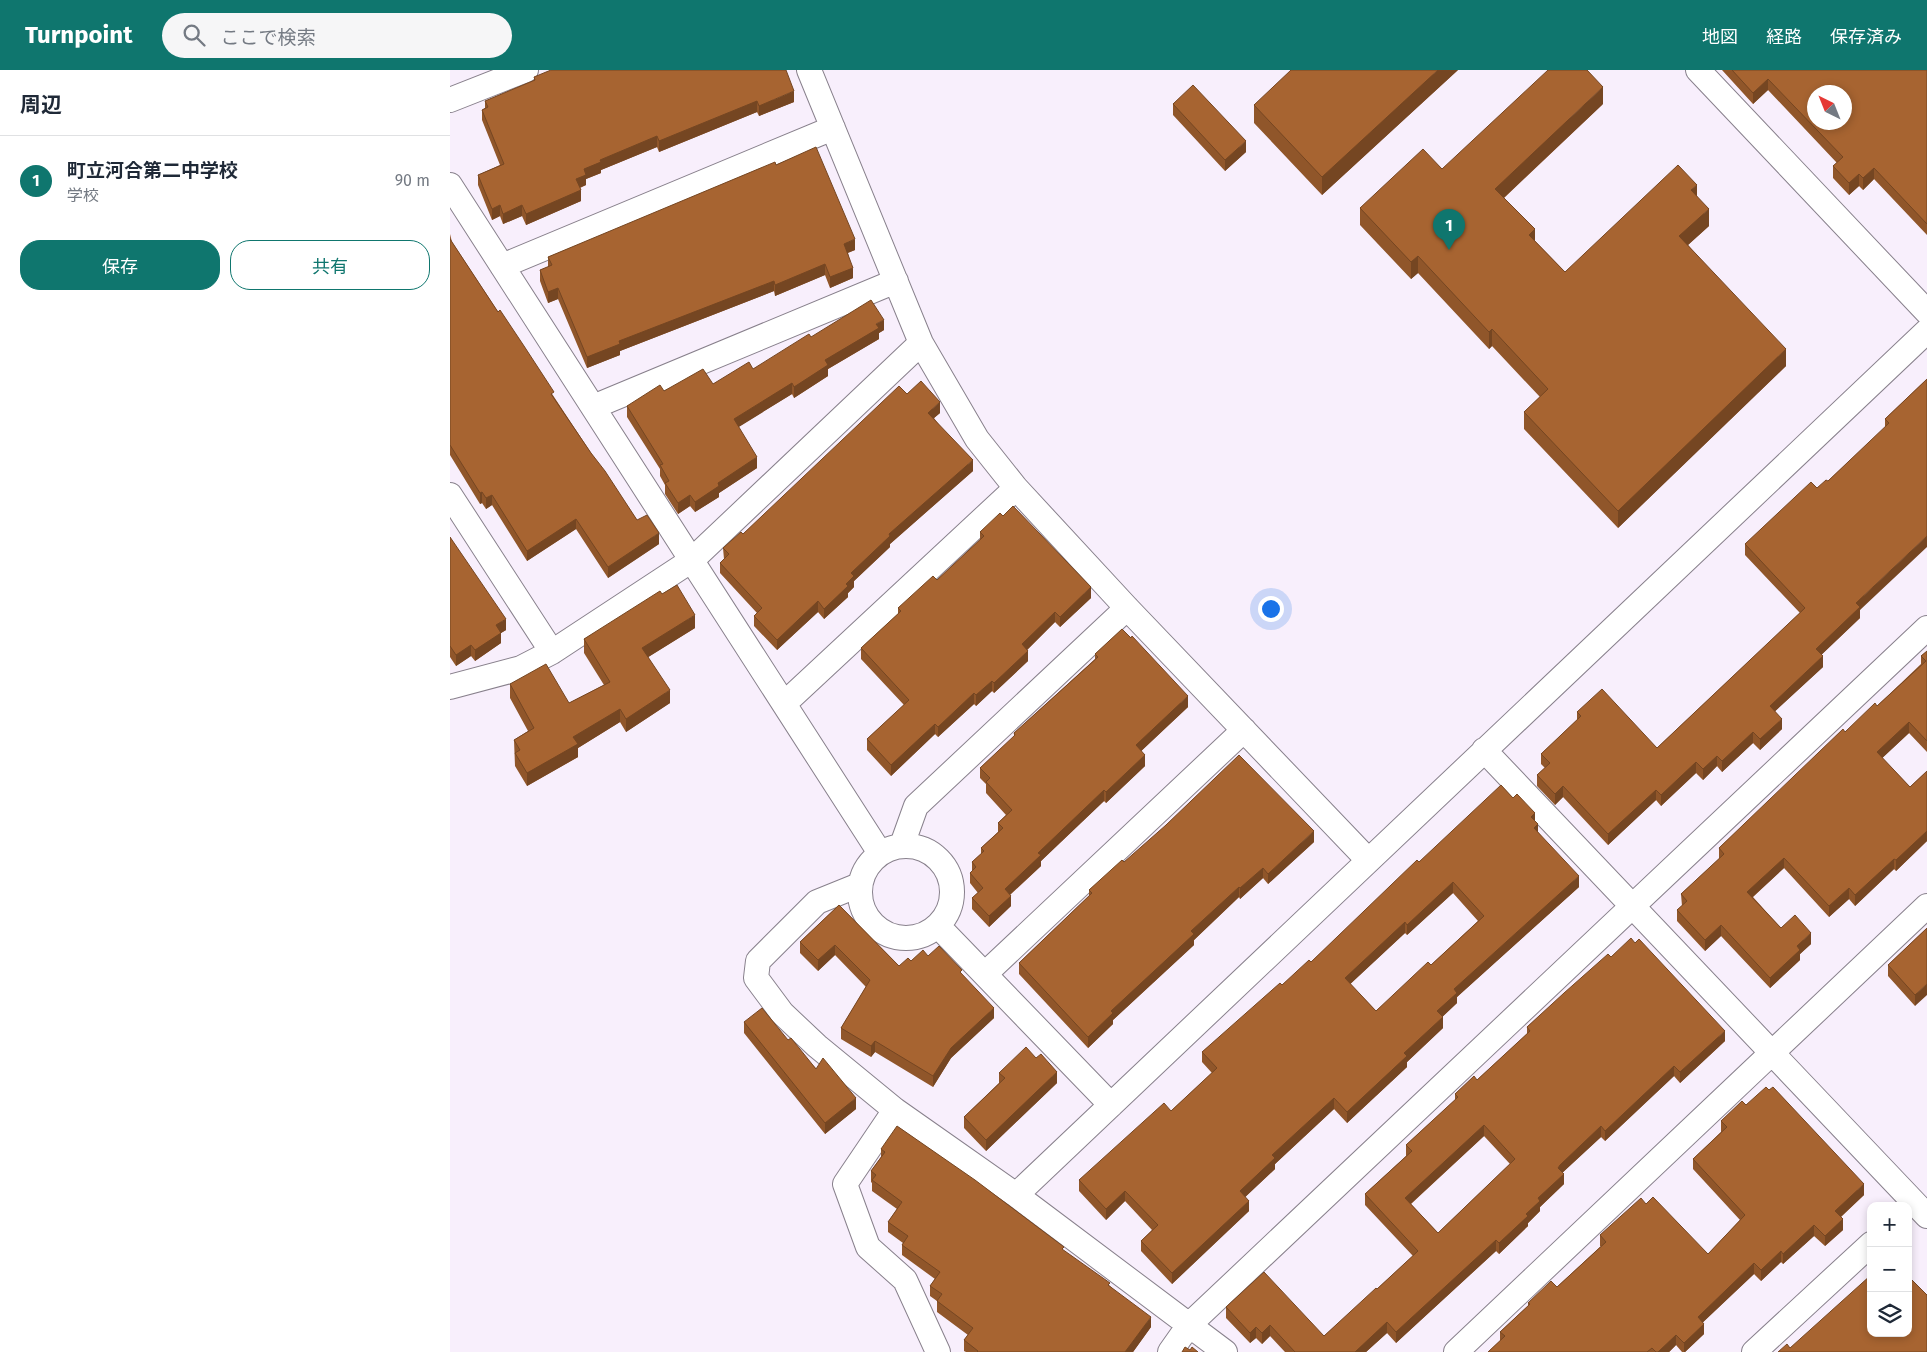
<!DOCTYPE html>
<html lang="ja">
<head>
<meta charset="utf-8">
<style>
  body { margin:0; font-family:"Fira Sans","Noto Sans JP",sans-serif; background:#f6f6f7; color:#1f2937 }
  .controls { position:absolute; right:15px; bottom:15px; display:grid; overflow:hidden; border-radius:10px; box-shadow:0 2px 8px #0003 }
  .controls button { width:45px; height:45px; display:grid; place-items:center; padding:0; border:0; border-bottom:1px solid #e0e1e3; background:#fff; color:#1f2937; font:25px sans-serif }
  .compass { position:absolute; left:1357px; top:15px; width:45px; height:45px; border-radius:50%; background:#fff; box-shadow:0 2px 8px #0003; rotate:317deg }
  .you { position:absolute; left:820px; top:538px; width:18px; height:18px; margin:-12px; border:4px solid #fff; border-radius:50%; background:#1a73e8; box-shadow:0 0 0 8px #1a73e833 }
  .badge { display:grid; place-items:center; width:32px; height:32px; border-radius:50%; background:#0f766e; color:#fff; font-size:16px; font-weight:700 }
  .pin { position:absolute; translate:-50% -41px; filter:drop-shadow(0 1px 2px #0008) }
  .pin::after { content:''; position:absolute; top:26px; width:18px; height:15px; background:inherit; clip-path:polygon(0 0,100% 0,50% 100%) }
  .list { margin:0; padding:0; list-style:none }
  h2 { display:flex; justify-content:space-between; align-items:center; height:65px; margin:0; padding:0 20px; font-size:21px }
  h2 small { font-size:16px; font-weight:400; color:#747a83 }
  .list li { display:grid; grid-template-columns:32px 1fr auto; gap:15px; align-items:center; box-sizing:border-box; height:90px; padding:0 20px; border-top:1px solid #e0e1e3 }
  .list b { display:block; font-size:19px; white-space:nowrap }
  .list p { margin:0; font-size:16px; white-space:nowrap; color:#747a83 }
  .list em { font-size:16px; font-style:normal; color:#747a83 }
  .actions { display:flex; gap:10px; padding:15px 20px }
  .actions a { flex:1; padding:11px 0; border:1px solid #0f766e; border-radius:20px; text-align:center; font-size:18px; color:#0f766e }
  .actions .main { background:#0f766e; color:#fff }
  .icon { flex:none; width:28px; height:28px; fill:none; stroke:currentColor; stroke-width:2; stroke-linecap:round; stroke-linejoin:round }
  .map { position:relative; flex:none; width:1477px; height:1282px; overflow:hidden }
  header { display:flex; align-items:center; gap:30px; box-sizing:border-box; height:70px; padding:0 25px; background:#0f766e; color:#fff }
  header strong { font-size:24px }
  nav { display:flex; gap:28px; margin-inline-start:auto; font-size:18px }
  .search { width:350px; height:45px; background:#f6f6f7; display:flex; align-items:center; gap:12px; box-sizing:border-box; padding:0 18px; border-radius:28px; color:#747a83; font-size:19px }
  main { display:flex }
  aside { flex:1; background:#fff }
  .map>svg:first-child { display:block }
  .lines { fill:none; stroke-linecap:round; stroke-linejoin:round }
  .street-casing { stroke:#88808c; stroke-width:26 }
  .street { stroke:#fff; stroke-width:24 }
  .wall { fill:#90562a; fill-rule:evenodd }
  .shaded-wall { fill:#754622 }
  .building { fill:#a76431; stroke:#754622; fill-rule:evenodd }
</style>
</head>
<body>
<header>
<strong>Turnpoint</strong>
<div class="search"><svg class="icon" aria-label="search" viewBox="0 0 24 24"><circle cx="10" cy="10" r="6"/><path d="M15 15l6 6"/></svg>ここで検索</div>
<nav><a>地図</a><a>経路</a><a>保存済み</a></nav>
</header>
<main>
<aside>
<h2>周辺<small></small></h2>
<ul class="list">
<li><span class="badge">1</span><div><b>町立河合第二中学校</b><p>学校</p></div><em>90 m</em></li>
</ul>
<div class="actions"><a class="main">保存</a><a>共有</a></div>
</aside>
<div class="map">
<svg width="1477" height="1282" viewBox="0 0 1477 1282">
  <rect width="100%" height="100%" fill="#f8effc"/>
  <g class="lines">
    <g class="street-casing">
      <path id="street" d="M359 0 471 273 527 369 566 418 677 538 918 790
        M1248 0 1477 242
        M0 30 76 0
        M0 115 430 783
        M52 196 383 58
        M143 337 446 211
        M0 425 102 582
        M0 617 71 598 102 582 242 490 471 273
        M335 633 566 418
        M1034 680 1477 1146
        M452 775 466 736 677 538
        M410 822a46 46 0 1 1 92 0a46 46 0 1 1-92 0Z
        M409 815 367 832 308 891 306 908 332 943 367 976 445 1040 566 1125 775 1282
        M488 856 661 1035
        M536 903 794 660
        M445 1040 395 1114 418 1177 455 1210 488 1282
        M566 1125 1477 261
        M720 1282 739 1255 1477 558
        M1006 1282 1477 836
        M1304 1282 1421 1174"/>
    </g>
    <use href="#street" class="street"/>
  </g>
  <path class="wall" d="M1008 0 872 125 804 53V35Z
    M1272 0H1477V165L1424 109 1413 120 1409 116 1399 125 1383 108V96L1387 93 1318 20 1303 34Z
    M84 7 344 32 309 46 307 42 209 82 207 77 151 100V103L136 109V115L130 118 131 131 76 155 72 146 53 154 50 146 42 150 28 115V105L50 95 32 50V40L35 38V31L84 11Z
    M723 34 796 82 775 101 723 45Z
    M1153 34 1054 128 1085 171 1115 202 1247 126 1259 156 1238 175 1336 296 1168 458 1074 359V342L1090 327 1042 276 1039 279 968 203 961 209 910 155V138Z
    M326 95 405 180 398 183 403 208 380 218 375 205 325 226 324 221 170 281V285L137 298 108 229 98 233 90 211V200L98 197V187Z
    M0 164 2 172 141 383 187 450 209 474 158 508 126 459 77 491 42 435 36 439 32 433 30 434 0 385Z
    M434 260 429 263V269L378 299V306L344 328 342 324 288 357 307 398 269 423V427L245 442 240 436 228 444 215 424V415L210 406V399L177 347V336L214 321 263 314 303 299 361 267Z
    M1477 309 1410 540V548L1371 585 1373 597 1325 641 1332 659 1310 680 1303 673 1272 702 1267 696 1253 710 1246 703 1211 736 1206 730 1158 775 1113 727 1105 735 1087 716V705L1095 698 1091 694V684L1127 650V642L1207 678 1350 543 1295 485V474L1367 418 1378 411 1435 358V349Z
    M457 324 490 343 484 348 523 401 440 474V477L404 511V517L398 523V527L374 549 368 542 327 580 304 556V546L307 543 270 503V493L274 489 273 478 293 464Z
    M530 462 641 528 610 557 605 552 577 580 578 591 544 623 542 621 526 636 524 634 488 667 485 664 441 706 417 680V669L454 635 411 589V578L448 544V538L487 510 530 470Z
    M0 467 56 560 51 563V573L25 591 21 586 6 596 0 587Z
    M212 524 245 558 198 587 220 633 176 662 170 652 128 678V687L77 716 65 696 64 670 78 661 60 628V614L119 633 154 615 134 583V569Z
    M1477 581V682L1459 663 1432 688 1460 717 1477 701V771L1446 801 1444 799 1405 836 1399 829 1379 847 1334 798 1303 827 1331 858 1361 874 1350 884V890L1320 918 1271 866 1255 881 1227 851V840L1232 836 1231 824 1269 789V778L1395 662 1427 636 1471 594V586Z
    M645 584 738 637 691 681 695 696 656 733 654 731 591 791V796L560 825 561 836 539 857 522 839V828L528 823 520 813V803L522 801V792L531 784V778L548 762V753L556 745 536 723V714L530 708V698L564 667V663L645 589Z
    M1085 751 1088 762 1129 817 1007 927V933L992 947 993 958 957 992V997L897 1053 884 1039 825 1094V1099L795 1127 799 1141 722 1214 691 1181V1171L702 1160 675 1131 656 1150 629 1121V1110L721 1041 762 1003 752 992V982L832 915 861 892 969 792ZM1003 823 1028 851 981 895 926 941 900 914 955 863 957 865Z
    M864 772 818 814 813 808 790 829 789 827 744 870V875L663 950V954L638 978 569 904V893L639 826V820L674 792Z
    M389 835 449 896 478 886 512 905 544 948 501 988 483 1017 425 982 421 987 391 969V958L416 917 385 885 368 901 350 883V872Z
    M1477 858 1465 936 1438 906V895Z
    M1161 887 1275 971 1230 1013 1224 1006 1155 1071 1151 1067 1113 1102 1114 1114 1090 1137V1141L1078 1153V1156L1049 1184 1046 1181 946 1273 937 1263 916 1282H835L820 1266 812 1274 806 1268 800 1273 776 1248V1237L874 1266 927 1219 963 1186 915 1135V1124L956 1086V1075L1005 1030V1024L1027 1010 1077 964V957ZM1034 1066 1060 1094 988 1163 961 1134Z
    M294 952 338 970 406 1039 375 1064 294 963Z
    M586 988 607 1013 536 1081 514 1058V1047L549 1013V1003Z
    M1296 1035 1414 1125 1391 1147 1393 1160 1375 1176 1364 1166 1333 1194 1331 1192 1311 1211 1304 1204 1253 1252 1254 1264 1235 1282H1232L1226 1275 1219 1282H1038L1050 1271V1262L1078 1236V1233L1107 1217 1151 1176H1150V1165L1196 1134 1258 1184 1290 1150 1243 1099V1089L1271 1062V1051Z
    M431 1079 614 1181 660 1216 701 1257 683 1282H516L514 1281V1270L518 1265 487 1242V1231L480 1226V1216L485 1209 452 1185V1175L453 1173 438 1162V1152L447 1139 422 1121V1113L421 1112V1101L431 1087Z"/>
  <path class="shaded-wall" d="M988 0H1008L872 125V107Z
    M1318 9V20L1303 34V23Z
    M1153 17V34L1045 136V119Z
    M344 21V32L309 46V36Z
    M307 31V42L209 82V71Z
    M207 66V77L151 100V103L136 109V115L126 119V109L134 99 150 90Z
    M796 71V82L775 101V90Z
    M1424 98V109L1413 120V108Z
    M1409 104V116L1399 125V113Z
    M1247 115V132L1241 120Z
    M131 120V131L76 155V144Z
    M50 135V146L42 150V139Z
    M72 135V146L53 154V144Z
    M1259 139V156L1229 183V166Z
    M1085 159V176L1079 165Z
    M405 169V180L394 184V174Z
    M968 186V203L961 209V192Z
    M375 194V205L325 226V215Z
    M403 198V208L380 218V207Z
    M324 211V221L170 281V285L137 298V287L169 271Z
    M108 218V229L98 233V222Z
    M434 250V260L429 263V269L378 299V306L344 328V317L375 290 426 254Z
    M1042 259V276L1039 279V262Z
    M1336 279V296L1168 458V441Z
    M342 313V324L284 360V349Z
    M490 332V343L478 353V343Z
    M307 387V398L269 423V427L245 442V432L268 413Z
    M523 390V401L440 474V477L404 511V517L398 523V527L374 549V539L396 514 401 503 439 464Z
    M32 422V433L30 434V423Z
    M42 425V435L36 439V428Z
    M240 425V436L228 444V433Z
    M126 449V459L77 491V481Z
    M209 463V474L158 508V497Z
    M1477 466V477L1410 540V548L1366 590V579L1406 533Z
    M641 517V528L610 557V547Z
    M368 531V542L327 580V570Z
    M605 542V552L572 585V574Z
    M245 545V558L192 591V578Z
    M56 549V560L51 563V573L25 591V580L46 555Z
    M21 575V586L6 596V585Z
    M578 581V591L544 623V613Z
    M1373 586V597L1320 646V636Z
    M542 611V621L526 636V625Z
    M220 620V633L176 662V649Z
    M524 623V634L488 667V657Z
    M738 626V637L686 686V675Z
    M170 639V652L128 678V687L77 716V703L123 667Z
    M1332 649V659L1310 680V669Z
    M1459 652V663L1427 693V682Z
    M485 654V664L441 706V695Z
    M1303 662V673L1272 702V691Z
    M695 685V696L656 733V722Z
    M1267 686V696L1253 710V699Z
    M1246 692V703L1211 736V725Z
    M1113 716V727L1105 735V724Z
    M654 720V731L591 791V796L555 829V819L588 783Z
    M1206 720V730L1158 775V764Z
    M1085 743V753L1081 747Z
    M1088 754V765L1084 758Z
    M864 761V772L818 814V804Z
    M1477 761V771L1446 801V790Z
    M1334 788V798L1297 832V822Z
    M1444 789V799L1405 836V825Z
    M813 798V808L790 829V818Z
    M1129 806V817L1007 927V933L987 952V941L1004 919Z
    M1003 812V823L957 865V855Z
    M789 817V827L744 870V875L663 950V954L638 978V967L661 941 741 861Z
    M1399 818V829L1379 847V836Z
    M561 826V836L539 857V846Z
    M955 852V863L895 919V908Z
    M1271 855V866L1255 881V870Z
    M1361 863V874L1350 884V890L1320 918V908L1347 876Z
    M385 875V885L368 901V890Z
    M1477 914V925L1465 936V925Z
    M544 938V948L501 988 483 1017V1006L501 978Z
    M993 947V958L957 992V997L897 1053V1042L954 983Z
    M1275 961V971L1230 1013V1002Z
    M425 971V982L421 987V976Z
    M1224 996V1006L1155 1071V1061Z
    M607 1002V1013L536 1081V1070Z
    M406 1028V1039L375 1064V1053Z
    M884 1028V1039L825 1094V1099L790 1132V1121L822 1085Z
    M1034 1055V1066L955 1139V1128Z
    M1151 1056V1067L1110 1105 1108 1098 1110 1095Z
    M1114 1104V1114L1090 1137V1141L1078 1153V1156L1049 1184V1173L1076 1144 1088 1128Z
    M1414 1114V1125L1385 1152V1141Z
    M675 1121V1131L656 1150V1139Z
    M799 1131V1141L722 1214V1203Z
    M1393 1149V1160L1375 1176V1166Z
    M1364 1155V1166L1333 1194V1184Z
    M1046 1170V1181L946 1273V1262Z
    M1331 1181V1192L1311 1211V1200Z
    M1304 1193V1204L1248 1257V1247Z
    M701 1247V1257L683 1282H675Z
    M937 1252V1263L916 1282H905Z
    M1254 1254V1264L1235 1282H1234V1273Z
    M820 1255V1266L812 1274V1263Z
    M806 1257V1268L800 1273V1263Z
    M1226 1265V1275L1219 1282H1208Z"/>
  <path class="building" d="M101 0H336L344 21 309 36 307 31 209 71 207 66 150 90 151 92 134 99 136 105 126 109 131 120 76 144 72 135 53 144 50 135 42 139 28 105 54 94 32 40 38 37 35 31 85 10 84 7Z
    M841 0H988L872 107 804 35Z
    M1098 0H1137L1153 17 1045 119 1085 159 1079 165 1115 202 1228 95 1247 115 1241 120 1259 139 1229 166 1336 279 1168 441 1074 342 1098 319 1042 259 1039 262 968 186 961 192 910 138 973 79 992 99Z
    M1282 0H1477V154L1424 98 1413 108 1409 104 1399 113 1383 96 1393 87 1318 9 1303 23ZM1364 22H1394V52H1364Z
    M743 15 796 71 775 90 723 34Z
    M366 77 405 169 394 174 403 198 380 207 375 194 325 215 324 211 169 271 170 274 137 287 108 218 98 222 90 200 102 195 98 187 325 92 326 95Z
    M0 169 48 242 50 240 74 276 104 322 101 324 141 383 155 401 187 450 197 445 209 463 158 497 126 449 77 481 42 425 36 428 32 422 30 423 0 375Z
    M421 230 434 250 426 254 429 258 375 290 378 295 344 317 342 313 284 349 307 387 268 413 269 416 245 432 240 425 228 433 215 413 219 411 210 395 213 394 177 336 210 315 214 321 253 299 263 314 299 292 303 299 359 264 361 267Z
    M1477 309V466L1406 533 1410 537 1366 579 1373 586 1320 636 1332 649 1310 669 1303 662 1272 691 1267 686 1253 699 1246 692 1211 725 1206 720 1158 764 1113 716 1105 724 1087 705 1100 693 1091 684 1131 646 1127 642 1152 619 1207 678 1355 538 1295 474 1361 412 1367 418 1376 410 1378 411 1439 353 1435 349Z
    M471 311 490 332 478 343 523 390 439 464 440 466 401 503 404 506 396 514 398 516 374 539 368 531 327 570 304 546 312 538 270 493 279 484 273 478 291 462 293 464 449 316 457 324Z
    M563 436 641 517 610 547 605 542 572 574 578 581 544 613 542 611 526 625 524 623 488 657 485 654 441 695 417 669 459 630 411 578 451 541 448 538 483 506 487 510 534 466 530 462 550 443 553 446Z
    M0 467 56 549 46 555 51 563 25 580 21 575 6 585 0 576Z
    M227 515 245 545 192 578 220 620 176 649 170 639 123 667 128 674 77 703 65 683 70 680 64 670 84 658 60 614 96 594 119 633 160 612 134 569 210 521 212 524Z
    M672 559 681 568 682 566 738 626 686 675 695 685 656 722 654 720 588 783 591 785 555 819 561 826 539 846 522 828 533 818 520 803 526 797 522 792 534 781 531 778 553 758 548 753 562 740 536 712 540 708 530 698 565 665 564 663 648 587 645 584Z
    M1477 581V671L1459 652 1427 682 1460 717 1477 701V761L1446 790 1444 789 1405 825 1399 818 1379 836 1334 788 1297 822 1331 858 1345 845 1361 863 1347 876 1350 880 1320 908 1271 855 1255 870 1227 840 1237 831 1231 824 1274 784 1269 778 1393 659 1395 662 1425 633 1427 636 1476 591 1471 586Z
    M789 685 864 761 818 804 813 798 790 818 789 817 741 861 744 864 661 941 663 943 638 967 569 893 642 823 639 820 672 790 674 792 716 755Z
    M1051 715 1063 728 1067 724 1085 743 1081 747 1088 754 1084 758 1129 806 1004 919 1007 923 987 941 993 947 954 983 957 986 897 1042 884 1028 822 1085 825 1088 790 1121 799 1131 722 1203 691 1171 708 1155 675 1121 656 1139 629 1110 714 1033 721 1041 767 998 752 982 830 913 832 915 859 890 861 892 967 790 969 792ZM1003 812 1034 846 981 895 978 892 926 941 895 908 955 852 957 855Z
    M389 835 449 896 458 888 461 891 473 880 478 886 489 876 512 900 510 902 544 938 501 978 483 1006 425 971 421 976 391 958 420 910 385 875 368 890 350 872Z
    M1477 858V914L1465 925 1438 895Z
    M1181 868 1185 873 1189 869 1275 961 1230 1002 1224 996 1155 1061 1151 1056 1110 1095 1108 1098 1114 1104 1088 1128 1090 1131 1076 1144 1078 1146 1049 1173 1046 1170 946 1262 937 1252 905 1282H845L820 1255 812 1263 806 1257 800 1263 776 1237 814 1202 874 1266 926 1218 927 1219 968 1181 915 1124 962 1081 956 1075 1008 1027 1005 1024 1024 1006 1027 1010 1080 961 1077 957 1114 923 1158 884 1161 887ZM1034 1055 1065 1089 988 1163 955 1128Z
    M312 938 338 970 341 968 366 999 373 988 406 1028 375 1053 294 952Z
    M576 977 586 988 591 984 607 1002 536 1070 514 1047 555 1008 549 1003Z
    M1316 1017 1319 1020 1323 1017 1414 1114 1385 1141 1393 1149 1375 1166 1364 1155 1333 1184 1331 1181 1311 1200 1304 1193 1248 1247 1254 1254 1234 1273 1226 1265 1208 1282H1206L1202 1278 1197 1282H1038L1055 1266 1050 1262 1080 1234 1078 1233 1101 1211 1107 1217 1156 1172 1150 1165 1191 1128 1196 1134 1203 1127 1258 1184 1295 1145 1243 1089 1277 1057 1271 1051 1292 1031 1296 1035Z
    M447 1056 525 1110 614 1177 612 1179 660 1213 658 1215 701 1247 675 1282H527L528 1281 514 1270 523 1258 487 1231 492 1224 480 1216 490 1202 452 1175 458 1166 438 1152 452 1132 422 1110 426 1105 421 1101 435 1082 431 1079Z
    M1421 1205V1263H1458V1206L1477 1225V1282H1328L1337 1274 1340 1278Z
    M735 1277 740 1280 742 1277 748 1282H732Z"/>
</svg>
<div class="controls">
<button>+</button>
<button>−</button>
<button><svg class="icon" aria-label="layers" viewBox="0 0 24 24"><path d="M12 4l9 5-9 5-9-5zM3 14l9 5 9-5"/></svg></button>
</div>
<svg class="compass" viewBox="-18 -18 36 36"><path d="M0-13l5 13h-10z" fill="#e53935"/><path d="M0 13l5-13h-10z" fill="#747a83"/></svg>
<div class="you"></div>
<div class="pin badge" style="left:999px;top:180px">1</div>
</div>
</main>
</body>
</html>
